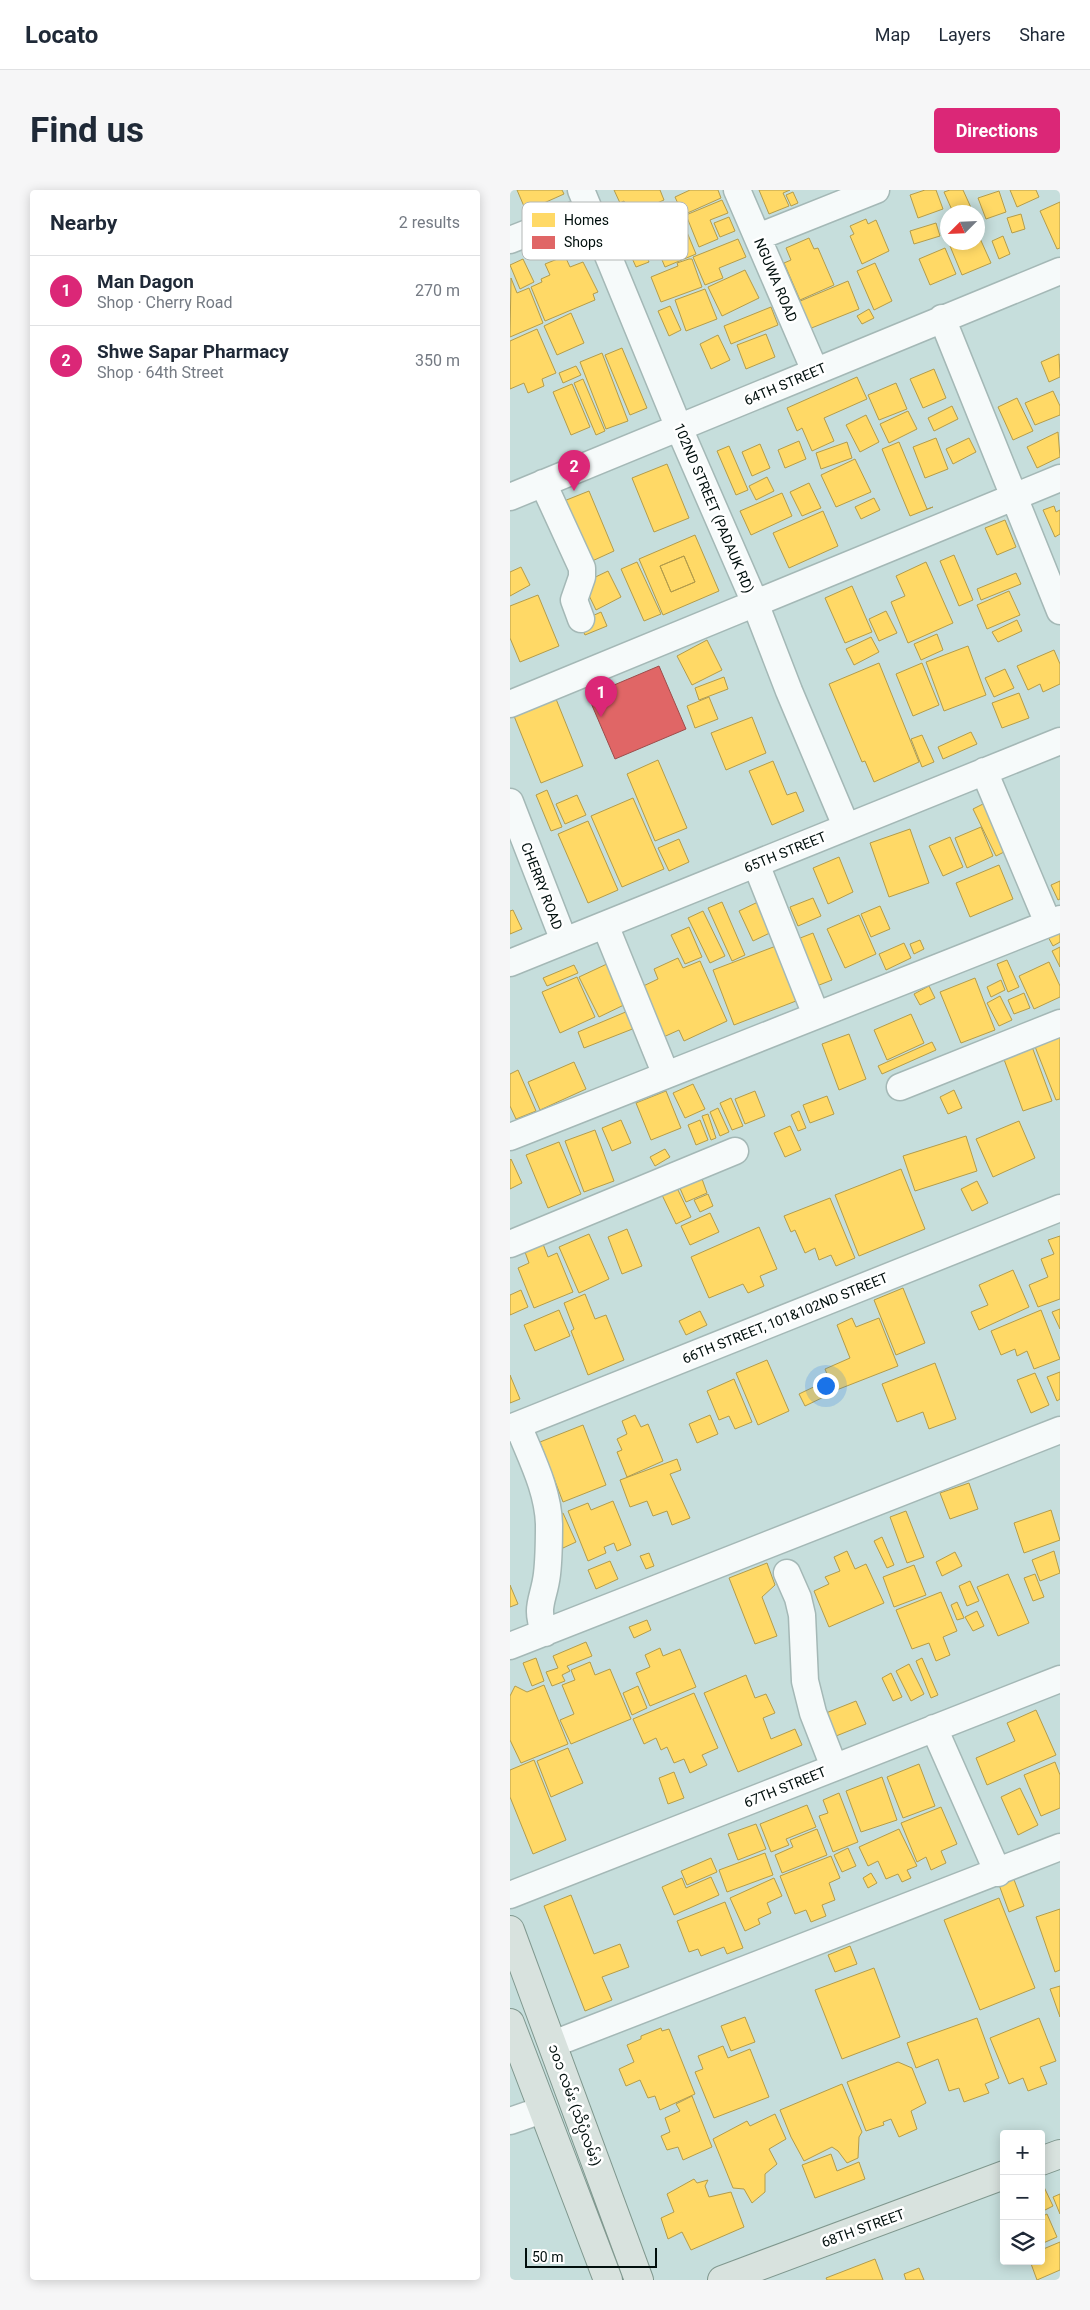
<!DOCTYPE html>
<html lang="en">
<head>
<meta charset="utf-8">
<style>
  body { margin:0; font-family:Roboto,"Noto Sans Myanmar",sans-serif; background:#f6f6f7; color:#1f2937 }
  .controls { position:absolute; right:15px; bottom:15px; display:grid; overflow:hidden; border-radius:5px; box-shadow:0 2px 12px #0003 }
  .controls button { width:45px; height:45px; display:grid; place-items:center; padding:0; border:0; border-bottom:1px solid #e0e1e3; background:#fff; color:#1f2937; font:25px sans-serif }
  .compass { position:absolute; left:430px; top:15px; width:45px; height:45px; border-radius:50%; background:#fff; box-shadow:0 2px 12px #0003; rotate:246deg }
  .scale { position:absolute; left:15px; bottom:12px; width:132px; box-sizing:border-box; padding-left:5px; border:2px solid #010f0d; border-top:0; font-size:14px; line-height:18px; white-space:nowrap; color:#010f0d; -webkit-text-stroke:4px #fff; paint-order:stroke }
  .you { position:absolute; left:315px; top:1195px; width:18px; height:18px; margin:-12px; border:4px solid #fff; border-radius:50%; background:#1a73e8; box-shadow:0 0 0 8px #1a73e833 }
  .badge { display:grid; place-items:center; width:32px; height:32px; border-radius:50%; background:#db2777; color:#fff; font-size:16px; font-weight:700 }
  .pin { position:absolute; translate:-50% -41px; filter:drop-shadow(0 1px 2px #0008) }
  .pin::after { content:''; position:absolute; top:26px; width:18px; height:15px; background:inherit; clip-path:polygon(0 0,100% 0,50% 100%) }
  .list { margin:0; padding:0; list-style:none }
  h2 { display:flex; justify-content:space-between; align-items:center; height:65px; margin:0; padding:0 20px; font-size:21px }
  h2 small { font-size:16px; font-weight:400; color:#747a83 }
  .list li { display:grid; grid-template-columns:32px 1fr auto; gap:15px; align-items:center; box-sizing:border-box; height:70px; padding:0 20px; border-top:1px solid #e0e1e3 }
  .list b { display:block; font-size:19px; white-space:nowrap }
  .list p { margin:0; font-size:16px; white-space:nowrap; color:#747a83 }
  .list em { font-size:16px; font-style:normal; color:#747a83 }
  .icon { flex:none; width:28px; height:28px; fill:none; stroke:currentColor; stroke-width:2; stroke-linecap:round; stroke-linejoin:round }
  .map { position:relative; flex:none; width:550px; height:2090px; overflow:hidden; border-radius:5px }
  header { display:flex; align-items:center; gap:30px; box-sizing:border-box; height:70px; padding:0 25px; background:#fff; border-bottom:1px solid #e0e1e3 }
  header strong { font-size:24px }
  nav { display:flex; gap:28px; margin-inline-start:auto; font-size:18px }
  .intro { display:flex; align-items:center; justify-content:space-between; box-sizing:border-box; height:120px; padding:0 30px }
  h1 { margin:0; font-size:35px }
  .button { padding:12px 22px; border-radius:5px; background:#db2777; color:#fff; font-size:18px; font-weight:700 }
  main { display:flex; gap:30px; padding:0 30px }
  aside { flex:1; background:#fff; border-radius:5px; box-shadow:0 2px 12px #0003 }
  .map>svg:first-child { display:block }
  .homes { fill:#ffd966; stroke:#b39c4b; fill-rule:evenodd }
  .shops { fill:#e06666; stroke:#9d4c4b }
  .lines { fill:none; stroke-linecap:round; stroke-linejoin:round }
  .minor-casing { stroke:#a4b8b6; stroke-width:29 }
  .major-casing { stroke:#80988f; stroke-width:30 }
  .minor { stroke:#f6fafa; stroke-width:26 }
  .major { stroke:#d8e2de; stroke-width:28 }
  .labels { text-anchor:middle; stroke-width:5; stroke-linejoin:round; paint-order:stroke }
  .street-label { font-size:14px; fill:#010f0d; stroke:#fff }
  .key { fill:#fff; stroke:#b3b7b6; stroke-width:1 }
  .key-label { font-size:14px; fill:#010f0d }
</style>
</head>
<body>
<header>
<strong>Locato</strong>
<nav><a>Map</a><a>Layers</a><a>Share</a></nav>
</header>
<div class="intro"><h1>Find us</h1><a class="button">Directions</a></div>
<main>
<aside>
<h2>Nearby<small>2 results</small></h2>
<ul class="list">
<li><span class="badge">1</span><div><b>Man Dagon</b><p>Shop · Cherry Road</p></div><em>270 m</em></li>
<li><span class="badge">2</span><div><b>Shwe Sapar Pharmacy</b><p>Shop · 64th Street</p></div><em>350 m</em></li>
</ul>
</aside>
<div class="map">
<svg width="550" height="2090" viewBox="0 0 550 2090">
  <rect width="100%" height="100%" fill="#c6dedc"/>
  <path class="homes" d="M7 0H52L54 4 16 21Z
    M104 0H150L154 10 120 25 114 11 110 13Z
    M180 0H208L211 8 173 25 165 7Z
    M249 0H280L273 3 279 16 259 24Z
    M415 0H426L433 19 408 28 400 5Z
    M440 0H453L463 22 438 23 442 20 434 2Z
    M500 0H526L529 7 507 17Z
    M489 1 496 22 476 29 468 8Z
    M283 2 288 13 281 16 276 5Z
    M212 10 218 23 200 30 208 49 189 57 176 25Z
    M550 12V58L547 59 530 21Z
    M167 18 186 64 155 77 149 63 142 66 132 41 141 37 138 30Z
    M511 24 515 39 502 43 497 28Z
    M219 27 225 41 210 47 204 33Z
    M356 29 358 34 366 30 379 61 352 74 340 46 344 44 340 36Z
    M426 33 430 46 404 54 400 41Z
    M127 44 139 72 126 77 114 50Z
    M468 44 481 73 452 85 440 56 447 52H468Z
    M493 46 500 64 489 69 482 51Z
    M299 48 304 59 308 58 324 95 290 110 274 73 281 70 276 58Z
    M228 49 236 67 209 78 213 88 195 95 183 67Z
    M435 58 446 84 420 95 409 69Z
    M55 66 60 77 73 72 88 102 83 104 85 110 35 131 21 97 32 92 31 89 40 85 35 74Z
    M13 69 24 92 10 99 0 75Z
    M179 69H182L192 97 151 112 141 87 168 76 167 73Z
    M365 73 382 111 364 120 347 81Z
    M235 80 249 108 212 126 198 97Z
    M1 88 7 103 19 98 33 133 0 147Z
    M338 91 349 119 299 139 288 112Z
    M195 99 207 129 176 141 165 110Z
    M160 116 171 140 159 146 148 121Z
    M261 117 268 135 221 154 214 136Z
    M359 119 364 128 352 134 347 126Z
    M61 123 74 153 47 165 34 136Z
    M27 139 46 183 32 189 34 196 18 203 14 193 0 199V151Z
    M256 144 265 167 236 179 227 155Z
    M208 145 220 170 201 179 190 154Z
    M112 158 137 218 120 225 95 165Z
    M92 163 118 231 96 239 70 172Z
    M549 164 550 187 539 192 531 172Z
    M66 176 71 185 53 193 49 183Z
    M424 179 436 208 413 218 400 189Z
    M347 187 357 209 314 228 324 251 302 261 292 238 287 241 277 218Z
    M73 189 95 241 86 245 64 193Z
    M386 193 397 219 369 230 358 205Z
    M62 194 80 237 61 245 43 202Z
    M543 201 550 216V225L525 235 515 213Z
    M507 208 523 241 503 250 488 217Z
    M442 216 448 229 424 241 418 228Z
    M398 221 407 239 379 253 370 234Z
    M356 225 369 252 350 262 336 235Z
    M548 242 550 267 527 278 517 257Z
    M426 248 438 279 415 288 403 257Z
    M459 248 466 262 443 274 436 259Z
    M289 251 296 269 275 278 268 260Z
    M337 252 342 268 311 279 306 263Z
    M389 252 417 319 423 317 400 326 372 259Z
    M250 254 260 278 242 286 232 262Z
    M219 256 238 300 226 305 207 261Z
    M345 269 361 302 326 317 311 285Z
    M157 274 179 328 144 342 122 288Z
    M257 287 264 301 246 310 239 296Z
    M299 293 311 318 292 326 280 302Z
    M79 301 104 361 80 372 54 311Z
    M272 303 282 326 241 345 230 321Z
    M364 308 370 320 351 329 345 317Z
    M544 316 546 322 550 320V344L545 347 533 320Z
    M313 321 328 356 279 378 263 343Z
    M495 330 506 357 487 365 475 338Z
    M185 345 209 401 153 425 129 369ZM174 366 185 392 161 402 150 376Z
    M444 365 463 410 449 416 430 371Z
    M174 366 185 392 161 402 150 376Z
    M127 372 151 424 134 431 111 379Z
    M416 372 443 433 398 453 381 412 395 406 386 386Z
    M11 377 20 395 0 406V382Z
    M98 381 111 407 86 420 73 393Z
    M506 383 511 394 471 410 467 399Z
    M342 396 362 442 335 453 315 408Z
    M499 401 510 425 477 439 467 415Z
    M28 405 49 456 10 472 0 448V416Z
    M376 421 387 443 369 451 359 429Z
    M91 422 97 436 75 445 69 432Z
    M507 430 512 441 488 452 482 442Z
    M427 444 433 460 411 470 404 454Z
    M361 447 369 462 344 475 336 459Z
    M197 450 212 480 182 495 167 466Z
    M458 456 476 505 434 521 416 472Z
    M544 460 550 474V494L533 502 530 494 518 500 507 476Z
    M369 473 409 572 364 592 355 571 352 572 319 494Z
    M412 473 429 515 403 526 386 484Z
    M495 479 504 498 484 507 475 488Z
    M214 487 218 499 189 510 185 498Z
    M509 503 519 528 492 538 482 513Z
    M199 507 208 529 185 538 177 516Z
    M46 509 73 576 31 593 4 526Z
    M242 527 256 563 216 580 201 543Z
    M461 542 467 554 433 569 428 557Z
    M412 545 424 572 412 577 401 549Z
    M148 570 177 638 145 651 117 584Z
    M263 571 277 605 286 602 294 621 262 635 239 581Z
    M37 600 52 637 41 641 26 605Z
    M67 605 76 625 55 634 46 614Z
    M123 608 154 679 112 697 81 626Z
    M477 612 500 659 486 666 463 619Z
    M78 631 108 700 78 713 48 644Z
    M471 637 483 666 457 678 445 648Z
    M400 639 419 693 379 707 360 653Z
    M440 647 453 677 433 686 419 656Z
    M169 649 179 672 159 681 148 658Z
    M329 667 343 702 318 714 303 678Z
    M489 675 503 709 460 727 446 693Z
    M550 691V709L548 710 541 695Z
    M303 708 311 726 288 736 280 717Z
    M250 711 264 741 243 751 229 721Z
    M212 712 235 765 222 771 198 718Z
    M370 716 380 739 361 747 351 724Z
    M3 720 12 739 0 744V721Z
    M193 721 215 766 200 773 178 728Z
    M349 725 366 764 335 778 317 739Z
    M179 737 192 767 175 774 161 745Z
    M550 739V752L543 756 537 745Z
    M303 743 322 790 299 799 280 752Z
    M410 750 414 759 404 764 400 754Z
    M394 753 401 768 376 780 369 764Z
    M266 756 286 811 224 835 203 780Z
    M550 757V777L542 761Z
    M168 768 173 778 190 771 217 831 174 851 169 840 149 849 127 799 148 789 144 779Z
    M497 770 509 797 498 802 487 774Z
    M539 772 550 796V807L524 819 509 786Z
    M99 773 118 813 89 827 69 787Z
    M64 775 68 783 37 796 33 788Z
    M67 787 85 827 50 843 32 802Z
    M465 788 485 840 451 853 430 802Z
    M491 790 495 800 481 807 477 797Z
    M419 796 425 808 410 815 404 804Z
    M514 803 520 818 504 824 498 810Z
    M490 806 502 830 489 836 477 813Z
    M118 821 125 838 74 858 68 842Z
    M401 824 414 853 377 870 364 840Z
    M339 844 356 889 329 900 312 854Z
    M550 844V909L546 910 524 854Z
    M422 852 426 860 372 884 368 876Z
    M521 854 542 911 513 921 492 864Z
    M64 872 76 899 30 920 18 892Z
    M8 880 26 921 6 929 0 916V884Z
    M183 894 195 919 175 928 163 903Z
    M444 900 452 918 438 924 430 907Z
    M156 901 171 938 141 950 126 913Z
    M245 901 255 926 235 934 225 909Z
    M317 906 324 924 300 933 293 915Z
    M221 908 233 936 222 940 210 913Z
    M208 918 219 942 210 946 200 922Z
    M289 921 296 938 288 941 281 925Z
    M198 924 206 948 201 950 192 926Z
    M111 930 121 953 102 961 92 938Z
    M190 930 198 950 186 955 178 935Z
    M509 931 525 968 483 987 466 949Z
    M280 936 291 960 275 967 264 943Z
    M85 940 104 991 74 1002 55 951Z
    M456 946 467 981 405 1001 393 966Z
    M49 952 71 1004 38 1018 16 965Z
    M155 959 160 967 145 976 140 967Z
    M1 969 12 993 0 999V970Z
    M391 979 415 1039 349 1066 325 1005Z
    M191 986 197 1003 176 1012 169 996Z
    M467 991 478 1013 462 1021 451 999Z
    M167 998 181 1027 166 1034 152 1005Z
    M198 1004 203 1016 190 1022 184 1010Z
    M320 1008 345 1068 326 1076 321 1065 309 1070 305 1058 295 1063 285 1040 281 1042 274 1026Z
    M200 1023 209 1042 180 1055 171 1036Z
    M249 1037 267 1079 250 1086 254 1096 238 1103 233 1094 199 1108 181 1067Z
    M117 1039 132 1076 112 1084 98 1047Z
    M79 1044 99 1089 69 1103 49 1057Z
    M550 1046V1109L528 1117 519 1095 538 1087 531 1069 544 1064 538 1050Z
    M33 1054 38 1067 47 1063 63 1102 24 1118 8 1078 19 1073 15 1062Z
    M503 1080 519 1117 469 1140 461 1122 478 1115 469 1095Z
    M393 1098 415 1153 386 1165 364 1110Z
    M11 1100 18 1117 0 1125V1105Z
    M75 1104 85 1129 96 1125 114 1170 78 1185 61 1141 64 1139 54 1113Z
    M550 1119V1139L542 1122Z
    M49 1120 60 1146 25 1161 14 1135Z
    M531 1120 550 1169 524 1179 517 1161 507 1166 505 1159 491 1165 481 1141Z
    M190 1121 197 1135 176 1145 169 1131Z
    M342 1128 346 1137 369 1128 388 1176 324 1201 315 1179 340 1168 327 1135Z
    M257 1170 279 1221 248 1235 226 1183Z
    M425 1173 446 1229 419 1239 413 1222 387 1232 372 1194Z
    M550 1182V1209L547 1211 537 1187Z
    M525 1183 539 1215 521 1223 507 1190Z
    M0 1185 10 1209 0 1213Z
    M224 1189 242 1232 225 1239 219 1226 209 1230 197 1201Z
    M314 1192 320 1204 295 1216 289 1204Z
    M125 1225 131 1237 138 1234 153 1271 117 1287 107 1262 112 1260 107 1249 117 1244 112 1231Z
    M200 1225 208 1244 187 1253 179 1234Z
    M73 1235 96 1295 53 1312 30 1252Z
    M167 1269 171 1280 160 1284 180 1328 162 1335 157 1321 143 1326 137 1311 120 1317 110 1290Z
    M459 1293 468 1319 440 1329 430 1303Z
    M103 1311 121 1355 107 1361 104 1353 94 1357 96 1363 78 1371 58 1321 78 1313 81 1320Z
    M541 1320 550 1350 514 1363 504 1333Z
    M396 1321 414 1367 397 1373 380 1327Z
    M53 1323 66 1352 53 1358 40 1329Z
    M372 1347 384 1375 377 1378 364 1351Z
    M337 1361 345 1379 356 1374 374 1413 319 1437 304 1401 319 1394 315 1387 330 1381 324 1367Z
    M544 1361 550 1383 530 1391 522 1370Z
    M445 1362 452 1376 432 1386 426 1372Z
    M139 1363 144 1376 136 1379 130 1366Z
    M100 1371 108 1389 86 1399 78 1380Z
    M257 1373 265 1395 252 1407 267 1446 245 1454 219 1388Z
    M404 1375 416 1405 384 1417 373 1387Z
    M498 1384 519 1433 488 1446 467 1397Z
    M525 1384 534 1407 523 1411 514 1388Z
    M460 1391 469 1411 457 1416 449 1396Z
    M0 1395 8 1414 0 1417Z
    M431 1402 447 1441 433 1447 440 1465 426 1471 419 1453 402 1459 386 1420Z
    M447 1412 454 1428 447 1430 441 1415Z
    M467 1421 474 1436 463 1441 455 1427Z
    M137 1430 141 1440 124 1448 119 1437Z
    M76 1452 82 1466 57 1476 60 1481 52 1485 55 1491 42 1496 36 1482 48 1478 43 1466Z
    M150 1458 153 1466 170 1459 186 1497 140 1516 126 1483 140 1477 135 1465Z
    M26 1468 34 1491 22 1496 13 1473Z
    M412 1468 428 1505 421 1508 406 1471Z
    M80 1472 85 1485 100 1479 121 1529 61 1554 50 1530 64 1524 52 1495 65 1490 61 1480Z
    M399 1474 414 1504 401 1511 386 1481Z
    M381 1483 392 1507 383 1511 372 1488Z
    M236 1485 245 1508 256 1504 265 1523 253 1528 261 1549 285 1539 292 1555 228 1582 194 1503Z
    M34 1495 58 1554 11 1573 0 1550V1506L5 1496 17 1502Z
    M128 1496 137 1518 122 1525 113 1503Z
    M184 1503 208 1558 192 1565 197 1575 180 1583 174 1569 164 1573 157 1557 151 1560 146 1548 134 1554 123 1529Z
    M346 1511 356 1534 326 1546 316 1523Z
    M526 1520 546 1565 477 1595 466 1568 505 1551 497 1533Z
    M58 1558 73 1593 41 1607 27 1571Z
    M24 1570 56 1650 23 1664 0 1607V1580Z
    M545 1572 550 1585V1618L531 1626 514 1585Z
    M409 1574 425 1616 393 1628 377 1587Z
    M164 1582 174 1608 158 1614 149 1588Z
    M372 1587 387 1630 351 1642 336 1601Z
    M510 1598 528 1635 508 1645 491 1607Z
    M329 1603 348 1652 323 1662 309 1626 318 1623 313 1610Z
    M297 1615 306 1637 276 1649 279 1655 261 1662 250 1634Z
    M431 1617 447 1654 431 1661 436 1673 421 1680 416 1667 407 1672 391 1633Z
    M246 1634 256 1659 228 1670 218 1644Z
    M307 1639 317 1665 272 1683 265 1665 283 1657 280 1650Z
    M389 1639 407 1676 397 1680 401 1688 392 1692 388 1684 376 1689 368 1671 358 1676 349 1657Z
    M338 1658 346 1676 332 1682 324 1665Z
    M255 1663 263 1685 217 1702 209 1680Z
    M321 1666 330 1688 319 1693 325 1710 312 1715 316 1726 301 1732 296 1720 285 1724 270 1686Z
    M201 1668 207 1682 177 1695 171 1681Z
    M361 1683 367 1693 358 1698 353 1688Z
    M201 1687 209 1705 164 1725 152 1697 172 1688 176 1698Z
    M503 1687 514 1716 499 1722 488 1692Z
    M264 1688 272 1706 257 1713 261 1723 248 1729 250 1734 235 1741 220 1708Z
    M61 1705 84 1764 110 1754 119 1777 92 1787 102 1810 75 1821 34 1716Z
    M489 1708 525 1798 470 1820 434 1730Z
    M215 1712 233 1758 217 1764 214 1757 191 1766 188 1759 179 1762 167 1731Z
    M550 1719V1780L545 1782 526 1727Z
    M340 1756 347 1774 325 1782 318 1765Z
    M364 1778 390 1847 332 1869 305 1800Z
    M550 1796V1827L540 1799Z
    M235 1827 245 1852 221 1861 211 1836Z
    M467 1828 489 1888 475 1894 479 1903 454 1912 449 1898 439 1901 428 1869 406 1878 397 1853Z
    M529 1828 546 1871 530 1877 537 1894 518 1901 513 1888 499 1894 480 1848Z
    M151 1838 152 1841 159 1839 185 1904 150 1920 145 1906 138 1908 130 1890 116 1896 109 1879 124 1872 117 1855 131 1849V1846Z
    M213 1856 218 1868 240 1859 259 1907 204 1928 185 1882 193 1879 188 1866Z
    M388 1872 402 1878 416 1913 401 1921 407 1939 389 1947 381 1929 373 1932 374 1935 356 1941 337 1892Z
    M332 1894 352 1942 349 1947 348 1968 337 1973 328 1961 322 1957 294 1971 281 1947 270 1920Z
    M182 1906 202 1957 173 1970 168 1957 157 1960 151 1946 160 1942 155 1928 170 1921 166 1914Z
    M265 1924 276 1949 259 1959 267 1974 255 1984V2002L242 2013 234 1999 223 1998 203 1949 237 1931 240 1936Z
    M321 1964 327 1981 349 1972 355 1989 305 2008 292 1975Z
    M184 1989 187 1993 198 1990 195 1996 199 2007 221 2002 234 2037 181 2060 172 2042 158 2049 151 2028 164 2022 157 2004Z
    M534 1997 543 2016 531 2022V1998Z
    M550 2004V2024L543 2007Z
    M537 2024 547 2047 531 2054V2027Z
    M550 2052V2080L527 2090 520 2071H531V2060Z
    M365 2069 373 2090H317L316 2088Z
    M409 2078 414 2090H396L394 2084Z"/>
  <path class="shops" d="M149 476 176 539 105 569 78 506Z"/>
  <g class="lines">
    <g class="minor-casing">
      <path id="minor" d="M71 0 169 238 245 413 279 501 336 636
        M227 0 305 181
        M248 47 366 0
        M0 50 79 19
        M432 128 550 421
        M33 293 72 378V387L64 410 71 429
        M0 307 550 81
        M0 514 550 288
        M474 581 538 733
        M0 612 54 751
        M246 674 306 825
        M95 735 156 885
        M0 773 550 551
        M390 897 550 833
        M0 947 550 729
        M0 1054 225 961
        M8 1235C20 1266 38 1299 39 1334 39 1350 39 1367 37 1384 34 1410 24 1416 35 1443
        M0 1238 550 1018
        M277 1383 288 1408 292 1425 295 1491 303 1523 324 1577
        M0 1456 550 1240
        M424 1538 488 1683
        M0 1705 550 1489
        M43 1854 550 1657
        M0 1931 32 1920"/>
    </g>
    <g class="major-casing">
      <path id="major" d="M0 1740 129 2090
        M0 1833 98 2090
        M531 1971 550 1964
        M212 2090 494 1985"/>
    </g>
    <use href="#minor" class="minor"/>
    <use href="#major" class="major"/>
  </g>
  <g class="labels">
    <g class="street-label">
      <text transform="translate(266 90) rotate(67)" y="5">NGUWA ROAD</text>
      <text transform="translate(275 194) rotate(-23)" y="5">64TH STREET</text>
      <text transform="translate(204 318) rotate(67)" y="5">102ND STREET (PADAUK RD)</text>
      <text transform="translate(275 662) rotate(-22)" y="5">65TH STREET</text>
      <text transform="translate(32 696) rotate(69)" y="5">CHERRY ROAD</text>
      <text transform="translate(275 1128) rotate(-22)" y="5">66TH STREET, 101&amp;102ND STREET</text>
      <text transform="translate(275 1597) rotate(-22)" y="5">67TH STREET</text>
      <text transform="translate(65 1915) rotate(70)" y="5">၁၀၁ လမ်း (သိပ္ပံလမ်း)</text>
      <text transform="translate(353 2038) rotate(-20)" y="5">68TH STREET</text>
    </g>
  </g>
  <rect x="12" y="12" width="166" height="58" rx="8" class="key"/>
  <rect x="22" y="23" width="23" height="14" fill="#ffd966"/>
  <rect x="22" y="46" width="23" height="13" fill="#e06666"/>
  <g class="key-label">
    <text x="54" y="35">Homes</text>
    <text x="54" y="57">Shops</text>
  </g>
</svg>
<div class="controls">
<button>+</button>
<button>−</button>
<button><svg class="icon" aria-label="layers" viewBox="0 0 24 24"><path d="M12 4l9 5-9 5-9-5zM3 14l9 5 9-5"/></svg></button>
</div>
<svg class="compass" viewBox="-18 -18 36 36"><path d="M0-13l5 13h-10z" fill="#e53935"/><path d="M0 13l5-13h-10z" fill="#747a83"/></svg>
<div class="scale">50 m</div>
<div class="you"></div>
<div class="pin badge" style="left:91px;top:527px">1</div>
<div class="pin badge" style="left:64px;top:301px">2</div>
</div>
</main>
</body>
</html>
